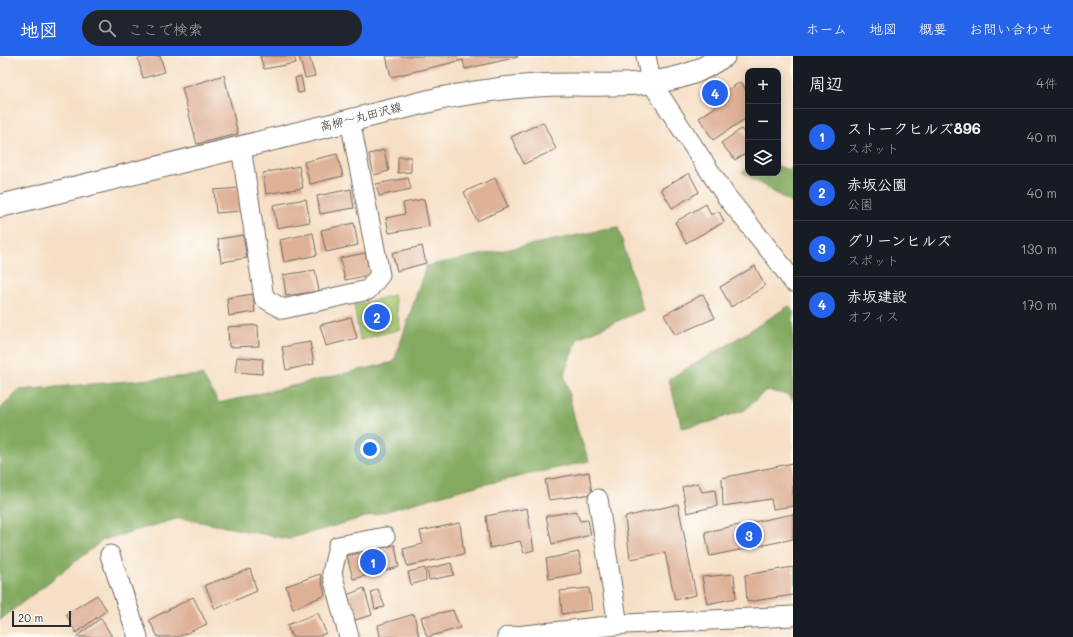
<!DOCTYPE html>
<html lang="ja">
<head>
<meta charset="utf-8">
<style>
  body { margin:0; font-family:Mali,"Klee One",sans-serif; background:#20242c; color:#f1f3f6 }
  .controls { position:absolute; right:12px; top:12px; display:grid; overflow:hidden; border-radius:8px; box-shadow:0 2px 10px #0003 }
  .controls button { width:36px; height:36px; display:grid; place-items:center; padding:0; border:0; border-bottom:1px solid #363941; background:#171b24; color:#f1f3f6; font:20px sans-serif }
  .scale { position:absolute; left:12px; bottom:10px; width:59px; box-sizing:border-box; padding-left:4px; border:2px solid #2b2b2b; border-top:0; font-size:11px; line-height:14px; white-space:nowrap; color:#2b2b2b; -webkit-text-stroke:3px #fdfcf7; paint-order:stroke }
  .you { position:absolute; left:370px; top:393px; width:14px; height:14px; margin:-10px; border:3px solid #fff; border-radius:50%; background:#1a73e8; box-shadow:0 0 0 6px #1a73e833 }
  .badge { display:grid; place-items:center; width:26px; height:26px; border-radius:50%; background:#2563eb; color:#fff; font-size:13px; font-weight:700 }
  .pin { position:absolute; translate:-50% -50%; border:2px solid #fff; box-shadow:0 1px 4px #0006 }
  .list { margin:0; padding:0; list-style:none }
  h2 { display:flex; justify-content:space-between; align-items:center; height:52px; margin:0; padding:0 16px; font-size:17px }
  h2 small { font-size:13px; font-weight:400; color:#9ea1a6 }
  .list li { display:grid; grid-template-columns:26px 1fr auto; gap:12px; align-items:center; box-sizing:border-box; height:56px; padding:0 16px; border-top:1px solid #363941 }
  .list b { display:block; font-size:15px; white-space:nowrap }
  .list p { margin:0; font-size:13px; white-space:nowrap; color:#9ea1a6 }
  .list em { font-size:13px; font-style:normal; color:#9ea1a6 }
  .icon { flex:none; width:22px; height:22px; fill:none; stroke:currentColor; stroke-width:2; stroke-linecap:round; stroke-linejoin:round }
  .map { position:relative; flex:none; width:793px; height:581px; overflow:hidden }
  header { display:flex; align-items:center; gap:24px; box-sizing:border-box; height:56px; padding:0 20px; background:#2563eb; color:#fff }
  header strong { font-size:19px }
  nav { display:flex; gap:22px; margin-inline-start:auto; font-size:14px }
  .search { width:280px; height:36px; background:#20242c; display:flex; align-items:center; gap:10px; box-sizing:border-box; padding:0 14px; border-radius:22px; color:#9ea1a6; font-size:15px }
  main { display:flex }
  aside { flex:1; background:#171b24 }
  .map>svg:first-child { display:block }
  .green { fill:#a4c46d; stroke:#68784c }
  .forest { fill:#83aa60; stroke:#576a46 }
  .building { fill:#deb197 }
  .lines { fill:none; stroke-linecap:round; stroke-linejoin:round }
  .minor-casing { stroke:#726a61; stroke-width:21 }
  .tertiary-casing { stroke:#726a61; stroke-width:24 }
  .minor { stroke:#fff; stroke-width:19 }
  .tertiary { stroke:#fff; stroke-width:22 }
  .labels { text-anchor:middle; stroke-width:3; stroke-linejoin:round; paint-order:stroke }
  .street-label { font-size:12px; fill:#2b2b2b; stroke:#fdfcf7 }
</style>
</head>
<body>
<header>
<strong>地図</strong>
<div class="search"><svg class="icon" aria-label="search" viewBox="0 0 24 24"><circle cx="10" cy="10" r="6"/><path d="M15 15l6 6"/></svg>ここで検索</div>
<nav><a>ホーム</a><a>地図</a><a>概要</a><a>お問い合わせ</a></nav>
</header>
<main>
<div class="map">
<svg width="793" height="581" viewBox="0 0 793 581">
  <rect width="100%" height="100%" fill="#fdfcf7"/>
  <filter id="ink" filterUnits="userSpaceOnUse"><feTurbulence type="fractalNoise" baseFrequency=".025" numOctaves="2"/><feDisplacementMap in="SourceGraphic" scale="8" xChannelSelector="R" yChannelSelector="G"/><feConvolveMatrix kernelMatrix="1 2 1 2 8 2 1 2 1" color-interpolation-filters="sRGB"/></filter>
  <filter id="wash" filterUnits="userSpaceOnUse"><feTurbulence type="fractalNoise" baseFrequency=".012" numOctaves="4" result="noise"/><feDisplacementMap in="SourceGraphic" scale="16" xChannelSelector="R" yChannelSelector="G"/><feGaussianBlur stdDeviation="0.9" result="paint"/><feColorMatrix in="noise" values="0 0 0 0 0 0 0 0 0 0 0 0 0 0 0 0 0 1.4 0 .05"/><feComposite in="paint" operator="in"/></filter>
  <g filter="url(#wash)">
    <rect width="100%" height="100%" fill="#f6dfc5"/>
    <path class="green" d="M394 239 400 273 360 284 354 249Z"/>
    <path class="forest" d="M778 110 789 114 793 111V148L742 116 748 112V117H778Z
      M618 171 643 254 578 282 564 317 577 373 589 405 464 433 288 483 180 462 103 484 0 564V353L19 334 202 319 219 347 394 306 426 210Z
      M789 250 793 256V344L788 339 766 334 745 354 710 366 682 372 669 323 727 289Z"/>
    <g id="blocks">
      <path class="building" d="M148 0H160L165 16 143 22 138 3Z
        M260 0H294L296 7 264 13Z
        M299 0H309L315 20 305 22Z
        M386 0H517L518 1 465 13 463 4 391 21Z
        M224 19 238 78 197 88 182 32Z
        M301 20 304 36 298 37 295 22Z
        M741 26 748 37V61L713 84 699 62 723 46 720 38Z
        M543 66 556 93 524 108 511 81Z
        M741 73 748 82V96L735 104 721 87Z
        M384 94 389 115 374 119 369 98Z
        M337 98 343 120 310 128 304 106Z
        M398 101H411V116L398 117Z
        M299 110 303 132 266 138 263 117Z
        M689 117 699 136 672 152 661 133Z
        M408 122 411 133 379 140 376 128Z
        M495 122 508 151 477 165 464 136Z
        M240 132 242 155 216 157 214 134Z
        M351 133 354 152 320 158 317 140Z
        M306 143 310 166 277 172 273 149Z
        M424 143 429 170 389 177 386 162 405 158 403 147Z
        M706 148 711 159 719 155 724 166 686 187 675 166Z
        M354 167 358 189 326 196 321 174Z
        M313 177 317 199 284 206 280 184Z
        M243 179 247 202 221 206 218 183Z
        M422 190 426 207 397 215 392 197Z
        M365 197 370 219 345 224 340 202Z
        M755 210 765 230 731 251 720 231Z
        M315 214 319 235 286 240 283 219Z
        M253 238 255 256 229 260 227 242Z
        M703 238 715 262 675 279 664 259Z
        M351 261 357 282 326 290 320 269Z
        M258 269 259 290 229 291 228 271Z
        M310 286 314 308 286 314 282 291Z
        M237 301 263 303 262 318 235 316Z
        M793 407V450L773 453 771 443 723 450 722 422Z
        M589 416 592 438 549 444 545 424Z
        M698 427 702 436 715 434 717 450 687 457 682 431Z
        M678 448 696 539 675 544 665 497 630 503 625 461Z
        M527 452 534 494 524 497 520 485 490 492 486 460Z
        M576 455 580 465 588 464 591 479 552 488 546 460Z
        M793 458V483L710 500 705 476Z
        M460 467 464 498 407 510 403 493 423 488 420 475Z
        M395 489 399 511 353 523 347 500Z
        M579 496 582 517 549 523 546 503Z
        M451 507 454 519 429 524 427 513Z
        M793 511V539L747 546 745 519Z
        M425 512 426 524 411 529 408 516Z
        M250 513 257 535 215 553 205 529Z
        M320 518 325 539 293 553 286 530Z
        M734 518 736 542 707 548 702 521Z
        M364 532 372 559 355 564 345 540Z
        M589 532 592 554 562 558 560 535Z
        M378 533 385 551 375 553 371 536Z
        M97 539 107 554 76 577 66 558Z
        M193 541 207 568 178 581H158L149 564Z
        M453 554 460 572 427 581 421 561Z
        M318 557 326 577 317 581H292L287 569Z
        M414 558 419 581H380L378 569Z
        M101 562 112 581H76Z"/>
    </g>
  </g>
  <g filter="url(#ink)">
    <use href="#blocks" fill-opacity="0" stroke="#726a61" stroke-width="1"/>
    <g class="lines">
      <g class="minor-casing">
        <path id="minor" d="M646 0 651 26 726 140 779 206 793 226
          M241 91 264 242 283 253 368 234 380 219 350 64
          M598 443 618 569
          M110 499 138 581
          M349 581 332 517 338 490 385 481
          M507 581 626 568 793 560"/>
      </g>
      <g class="tertiary-casing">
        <path id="tertiary" d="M0 150 442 42C477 36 512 30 547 29 597 27 647 34 695 16 705 12 715 5 724 0"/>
      </g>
      <use href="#minor" class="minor"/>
      <use href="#tertiary" class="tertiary"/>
    </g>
  </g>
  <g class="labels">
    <g class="street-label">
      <text transform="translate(361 61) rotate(-14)" y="4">高柳～丸田沢線</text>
    </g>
  </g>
</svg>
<div class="controls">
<button>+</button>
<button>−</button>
<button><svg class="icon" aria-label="layers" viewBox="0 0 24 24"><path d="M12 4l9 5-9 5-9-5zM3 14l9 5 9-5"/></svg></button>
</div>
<div class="scale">20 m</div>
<div class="you"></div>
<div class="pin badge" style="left:373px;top:506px">1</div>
<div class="pin badge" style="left:377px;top:261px">2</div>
<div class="pin badge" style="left:749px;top:479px">3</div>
<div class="pin badge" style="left:715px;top:37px">4</div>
</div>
<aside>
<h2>周辺<small>4件</small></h2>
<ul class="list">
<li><span class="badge">1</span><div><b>ストークヒルズ896</b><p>スポット</p></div><em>40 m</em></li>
<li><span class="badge">2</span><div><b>赤坂公園</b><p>公園</p></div><em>40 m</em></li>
<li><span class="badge">3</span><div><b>グリーンヒルズ</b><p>スポット</p></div><em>130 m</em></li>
<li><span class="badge">4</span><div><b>赤坂建設</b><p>オフィス</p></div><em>170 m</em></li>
</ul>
</aside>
</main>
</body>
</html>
